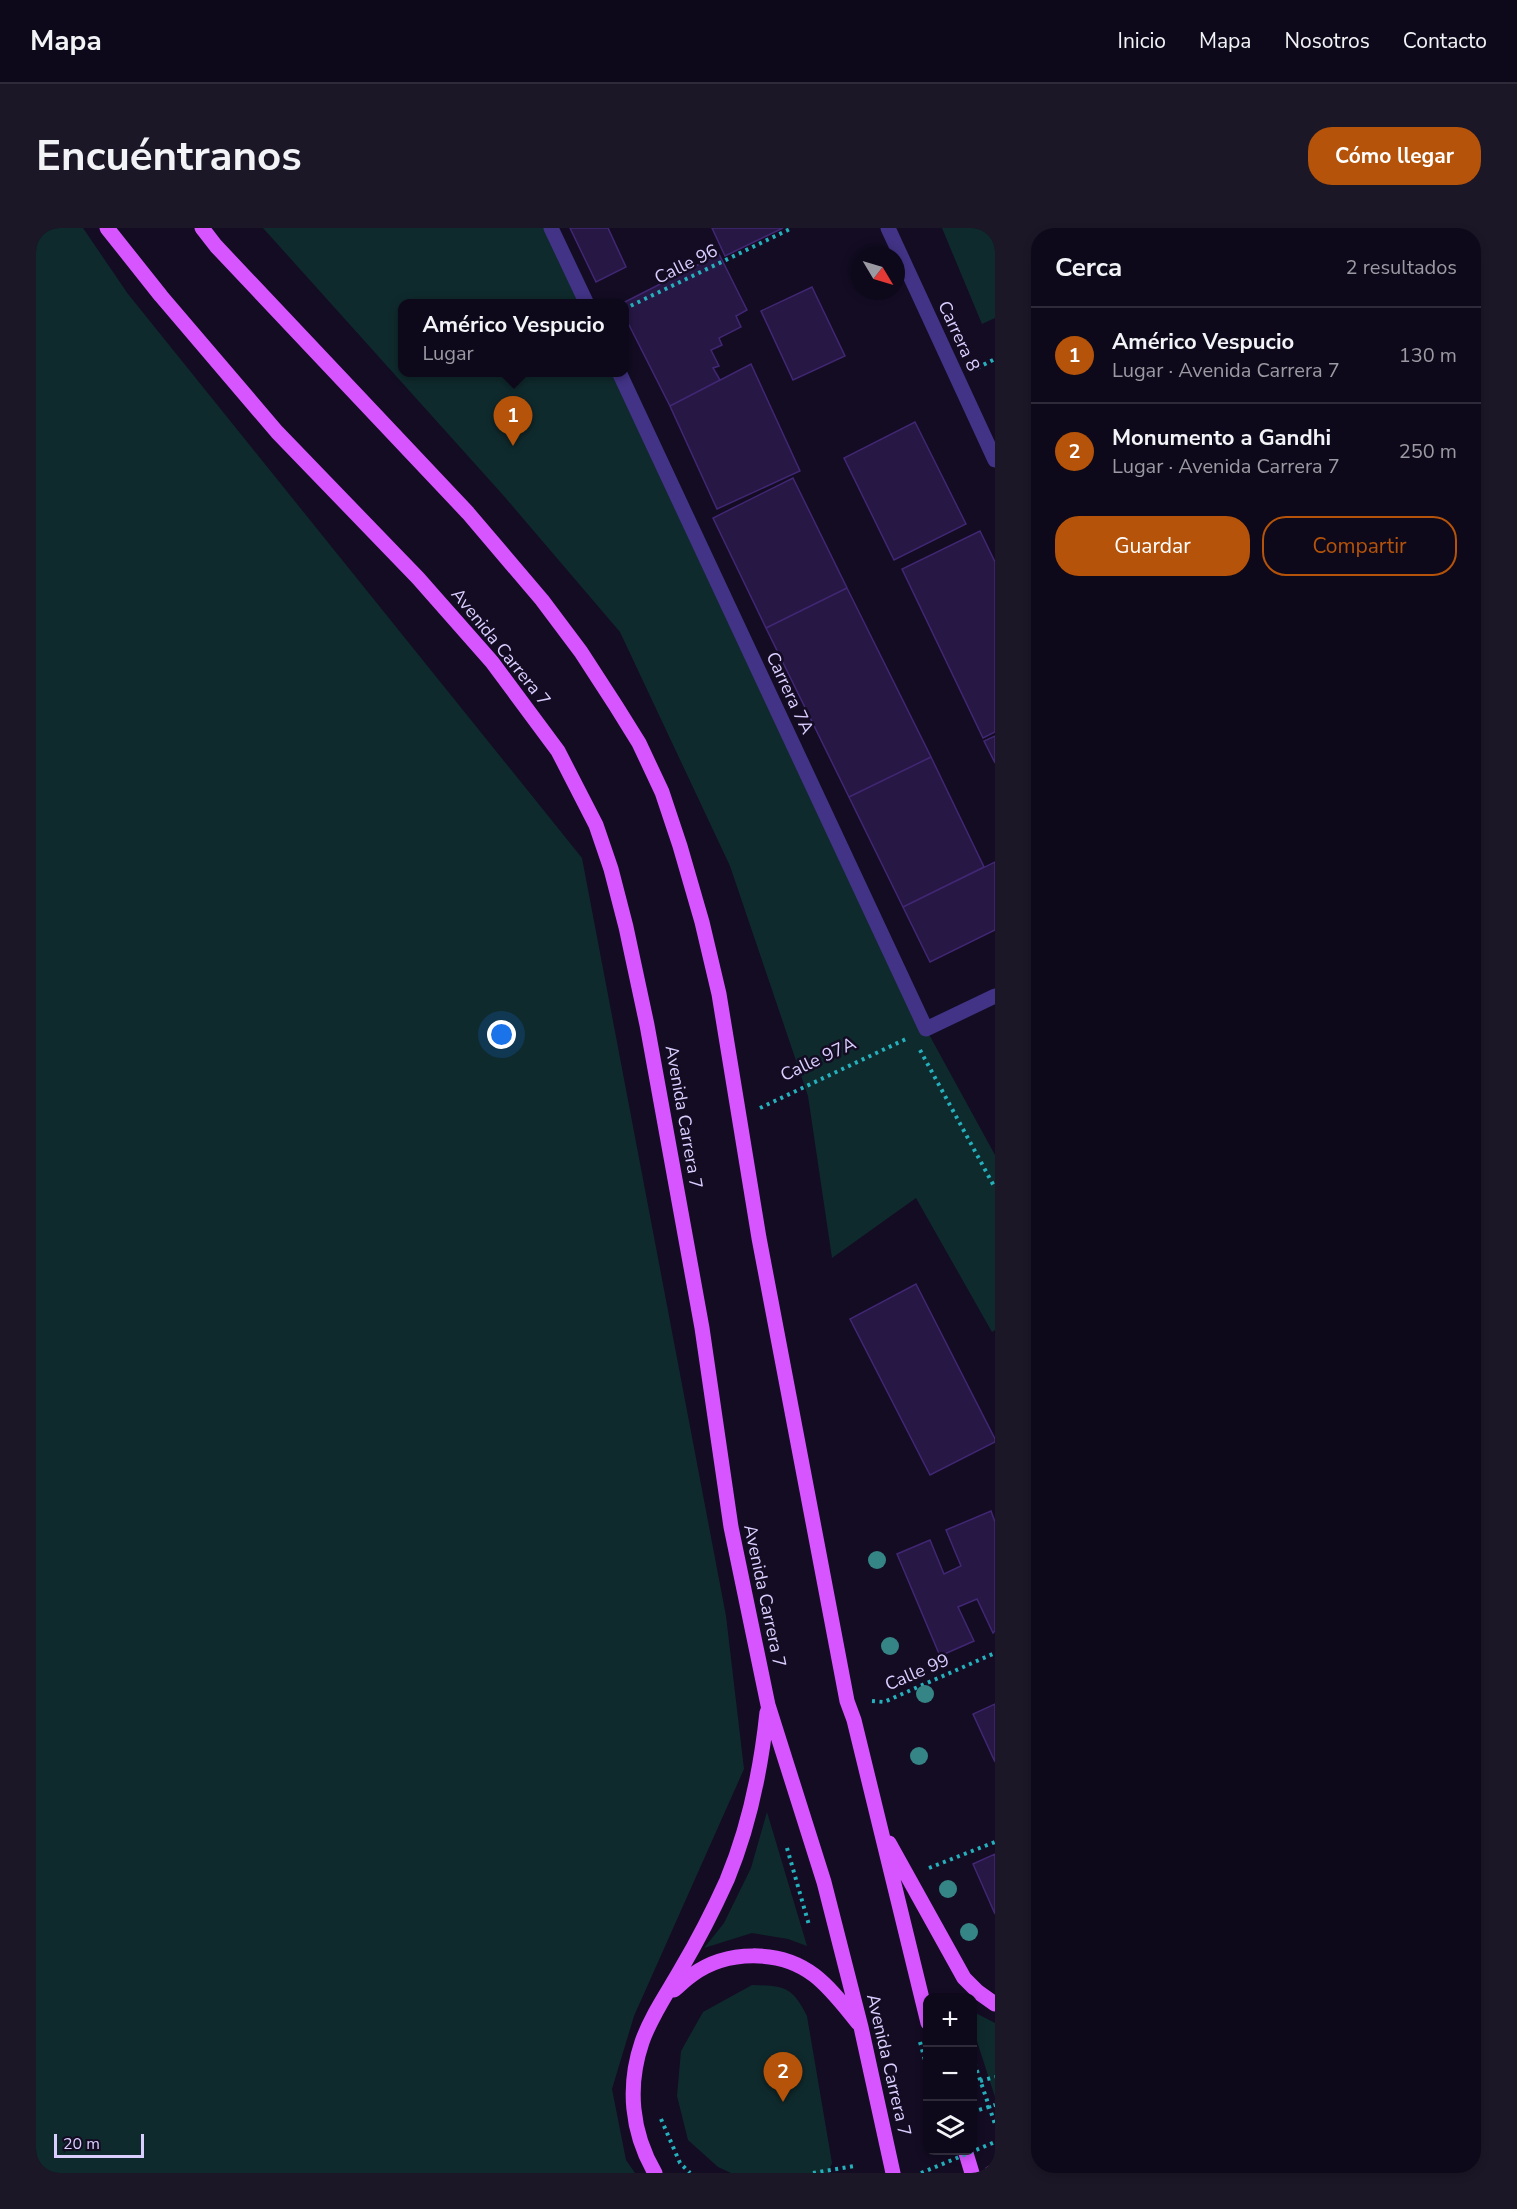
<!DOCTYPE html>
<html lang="es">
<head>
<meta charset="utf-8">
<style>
  body { margin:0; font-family:"Nunito Sans",sans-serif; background:#1c1727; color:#f1f3f6 }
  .controls { position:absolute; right:18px; bottom:18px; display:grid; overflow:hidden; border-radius:12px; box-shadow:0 3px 9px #0003 }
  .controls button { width:54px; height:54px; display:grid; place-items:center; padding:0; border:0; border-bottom:2px solid #2e2a39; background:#0e091a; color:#f1f3f6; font:30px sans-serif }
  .compass { position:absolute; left:815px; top:18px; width:54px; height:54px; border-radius:50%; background:#0e091a; box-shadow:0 3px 9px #0003; rotate:128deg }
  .scale { position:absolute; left:18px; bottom:15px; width:90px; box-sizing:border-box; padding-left:6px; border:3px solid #daceff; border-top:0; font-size:16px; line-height:21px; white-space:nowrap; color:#daceff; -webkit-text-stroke:4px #130c23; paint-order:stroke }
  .you { position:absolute; left:466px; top:807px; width:21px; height:21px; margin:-15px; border:4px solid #fff; border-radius:50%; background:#1a73e8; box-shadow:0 0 0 9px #1a73e833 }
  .badge { display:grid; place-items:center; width:39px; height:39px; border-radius:50%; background:#b45309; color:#fff; font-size:20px; font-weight:700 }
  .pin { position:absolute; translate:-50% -50px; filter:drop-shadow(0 2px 3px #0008) }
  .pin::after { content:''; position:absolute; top:32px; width:21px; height:18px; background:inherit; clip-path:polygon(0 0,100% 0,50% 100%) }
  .popup { position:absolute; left:362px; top:71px; width:231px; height:78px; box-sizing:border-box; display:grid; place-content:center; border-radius:12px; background:#0e091a; filter:drop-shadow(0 2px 4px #0005); font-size:20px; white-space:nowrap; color:#9b9aa2 }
  .popup b { font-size:22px; color:#f1f3f6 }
  .popup::after { content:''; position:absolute; left:50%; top:100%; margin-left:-12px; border:12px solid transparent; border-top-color:#0e091a }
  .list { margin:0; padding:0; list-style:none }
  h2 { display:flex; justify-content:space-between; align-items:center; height:78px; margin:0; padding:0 24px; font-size:26px }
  h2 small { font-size:20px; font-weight:400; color:#9b9aa2 }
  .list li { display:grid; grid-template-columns:39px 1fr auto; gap:18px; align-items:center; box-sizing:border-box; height:96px; padding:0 24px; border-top:2px solid #2e2a39 }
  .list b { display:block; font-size:22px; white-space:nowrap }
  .list p { margin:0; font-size:20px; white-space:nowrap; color:#9b9aa2 }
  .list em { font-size:20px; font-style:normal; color:#9b9aa2 }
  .actions { display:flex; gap:12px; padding:18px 24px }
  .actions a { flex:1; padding:14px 0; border:2px solid #b45309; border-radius:24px; text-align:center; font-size:21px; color:#b45309 }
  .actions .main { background:#b45309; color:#fff }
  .icon { flex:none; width:33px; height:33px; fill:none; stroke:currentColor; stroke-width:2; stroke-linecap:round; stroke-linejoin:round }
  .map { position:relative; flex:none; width:959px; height:1945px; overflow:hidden; border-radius:24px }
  header { display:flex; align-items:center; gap:36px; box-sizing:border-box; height:84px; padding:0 30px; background:#0e091a; border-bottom:2px solid #2e2a39 }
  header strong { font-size:28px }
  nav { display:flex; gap:33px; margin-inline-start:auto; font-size:21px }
  .intro { display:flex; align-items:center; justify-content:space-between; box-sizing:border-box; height:144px; padding:0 36px }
  h1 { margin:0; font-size:42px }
  .button { padding:15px 27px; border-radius:24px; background:#b45309; color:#fff; font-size:21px; font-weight:700 }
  main { display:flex; gap:36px; padding:0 36px }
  aside { flex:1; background:#0e091a; border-radius:24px; box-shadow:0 3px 9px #0003 }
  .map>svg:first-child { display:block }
  .green { fill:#0f2a2d }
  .building { fill:#271745; stroke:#412773; stroke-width:1.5 }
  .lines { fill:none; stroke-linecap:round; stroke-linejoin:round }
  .path { stroke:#25b0bc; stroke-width:4; stroke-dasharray:3 4.5; stroke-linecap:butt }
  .minor { stroke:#423386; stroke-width:15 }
  .major { stroke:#d755ff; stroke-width:15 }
  .path-bridge { stroke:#25b0bc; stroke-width:4; stroke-dasharray:3 4.5; stroke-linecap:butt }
  .tree { fill:#358586 }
  .labels { text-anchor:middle; stroke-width:5; stroke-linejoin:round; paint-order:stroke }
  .street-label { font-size:18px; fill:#daceff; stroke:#130c23 }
</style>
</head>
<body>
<header>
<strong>Mapa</strong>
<nav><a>Inicio</a><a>Mapa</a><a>Nosotros</a><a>Contacto</a></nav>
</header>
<div class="intro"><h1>Encuéntranos</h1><a class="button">Cómo llegar</a></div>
<main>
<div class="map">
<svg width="959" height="1945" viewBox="0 0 959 1945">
  <rect width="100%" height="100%" fill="#130c23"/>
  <path class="green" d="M0 0H47L92 66 546 630 690 1388 708 1541 598 1788 576 1861 590 1932 599 1945H0Z
    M227 0H515L551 75 366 76V144L583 145 890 801 959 927V1102L956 1104 880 970 796 1030 772 868 694 638 584 404 467 267Z
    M906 0H959V90L946 96Z
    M731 1584 771 1718 752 1711 716 1705 668 1720 688 1695 715 1640Z
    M716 1757C748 1758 756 1758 771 1788L796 1935 792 1945H695L682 1939 652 1912 641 1868 645 1823 667 1784Z
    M936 1783 959 1795V1869L937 1801Z"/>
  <path class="building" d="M534 0H572L590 39 560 54Z
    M676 0H747L689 28Z
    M683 26 711 82 700 88 705 99 683 110 686 117 675 122 683 138 677 140 684 152 634 178 588 87V76H585Z
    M776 59 809 128 757 152 725 83Z
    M715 136 764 243 681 281 634 178Z
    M879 194 930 296 858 332 808 230Z
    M757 250 811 360 730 400 677 290Z
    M944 303 959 334V504L947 510 866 341Z
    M811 360 895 529 813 569 730 400Z
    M959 508V535L948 513Z
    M895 529 948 639 867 679 813 569Z
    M959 634V702L894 734 867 679Z
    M880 1056 959 1211V1214L894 1247 814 1091Z
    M955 1283 959 1294V1403L957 1405 941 1371 922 1379 938 1413 904 1428 861 1326 894 1312 908 1346 925 1338 910 1302Z
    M959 1476V1534L937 1486Z
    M959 1626V1686L937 1636Z"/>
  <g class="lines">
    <path class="path" d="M588 81 756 0
      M941 140 959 131
      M884 822 959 960
      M724 880 870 811
      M836 1473 848 1474 959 1425
      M751 1620 773 1697
      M893 1640 959 1614
      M884 1814 892 1843
      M936 1828 959 1896
      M944 1853 959 1849
      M936 1884 959 1877
      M625 1891 644 1935 654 1945
      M777 1945 818 1938"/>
    <path class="minor" d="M515 0 551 76
      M852 0 959 232
      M583 144 890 801 959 768"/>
    <path class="major" d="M71 0 125 68 241 204 382 350 456 434 522 523 560 597 575 641 590 699 611 797 666 1100 695 1299 732 1477 788 1654 825 1799 857 1945
      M166 0 180 18 432 285 506 372 545 424 580 478 603 515 626 564 644 618 666 694 683 766 723 1010 811 1473 818 1492 892 1795
      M853 1615 928 1750 942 1764 959 1776
      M638 1762C644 1757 650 1751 656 1747 690 1722 744 1721 778 1747 795 1760 809 1779 822 1795
      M929 1922 936 1945
      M619 1945C595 1904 591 1858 606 1814 615 1788 632 1764 645 1741 662 1712 677 1683 691 1652 713 1599 725 1541 731 1484
      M955 1945 959 1943"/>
    <path class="path-bridge" d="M885 1945 959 1914"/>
  </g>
  <g class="tree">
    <circle cx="841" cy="1332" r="9"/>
    <circle cx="854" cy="1418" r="9"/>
    <circle cx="889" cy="1466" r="9"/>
    <circle cx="883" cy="1528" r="9"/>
    <circle cx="912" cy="1661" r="9"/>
    <circle cx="933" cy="1704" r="9"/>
  </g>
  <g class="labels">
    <g class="street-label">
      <text transform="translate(650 36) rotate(-26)" y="6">Calle 96</text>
      <text transform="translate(923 108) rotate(65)" y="6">Carrera 8</text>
      <text transform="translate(465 419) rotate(51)" y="6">Avenida Carrera 7</text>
      <text transform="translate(754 465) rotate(65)" y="6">Carrera 7A</text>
      <text transform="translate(782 831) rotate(-25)" y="6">Calle 97A</text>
      <text transform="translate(648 889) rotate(80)" y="6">Avenida Carrera 7</text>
      <text transform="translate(729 1368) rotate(78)" y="6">Avenida Carrera 7</text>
      <text transform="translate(881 1444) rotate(-23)" y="6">Calle 99</text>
      <text transform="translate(853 1837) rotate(77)" y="6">Avenida Carrera 7</text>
    </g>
  </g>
</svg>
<div class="controls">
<button>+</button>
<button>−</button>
<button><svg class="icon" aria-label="layers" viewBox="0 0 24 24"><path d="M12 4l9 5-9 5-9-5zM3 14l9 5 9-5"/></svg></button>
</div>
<svg class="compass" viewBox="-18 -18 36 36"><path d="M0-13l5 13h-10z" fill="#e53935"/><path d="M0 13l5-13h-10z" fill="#9b9aa2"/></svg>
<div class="scale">20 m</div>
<div class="you"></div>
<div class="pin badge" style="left:477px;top:218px">1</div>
<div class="popup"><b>Américo Vespucio</b>Lugar</div>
<div class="pin badge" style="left:747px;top:1874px">2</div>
</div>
<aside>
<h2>Cerca<small>2 resultados</small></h2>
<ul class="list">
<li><span class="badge">1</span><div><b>Américo Vespucio</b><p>Lugar · Avenida Carrera 7</p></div><em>130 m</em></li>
<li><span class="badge">2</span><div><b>Monumento a Gandhi</b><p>Lugar · Avenida Carrera 7</p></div><em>250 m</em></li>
</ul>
<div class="actions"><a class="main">Guardar</a><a>Compartir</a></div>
</aside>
</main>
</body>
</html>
